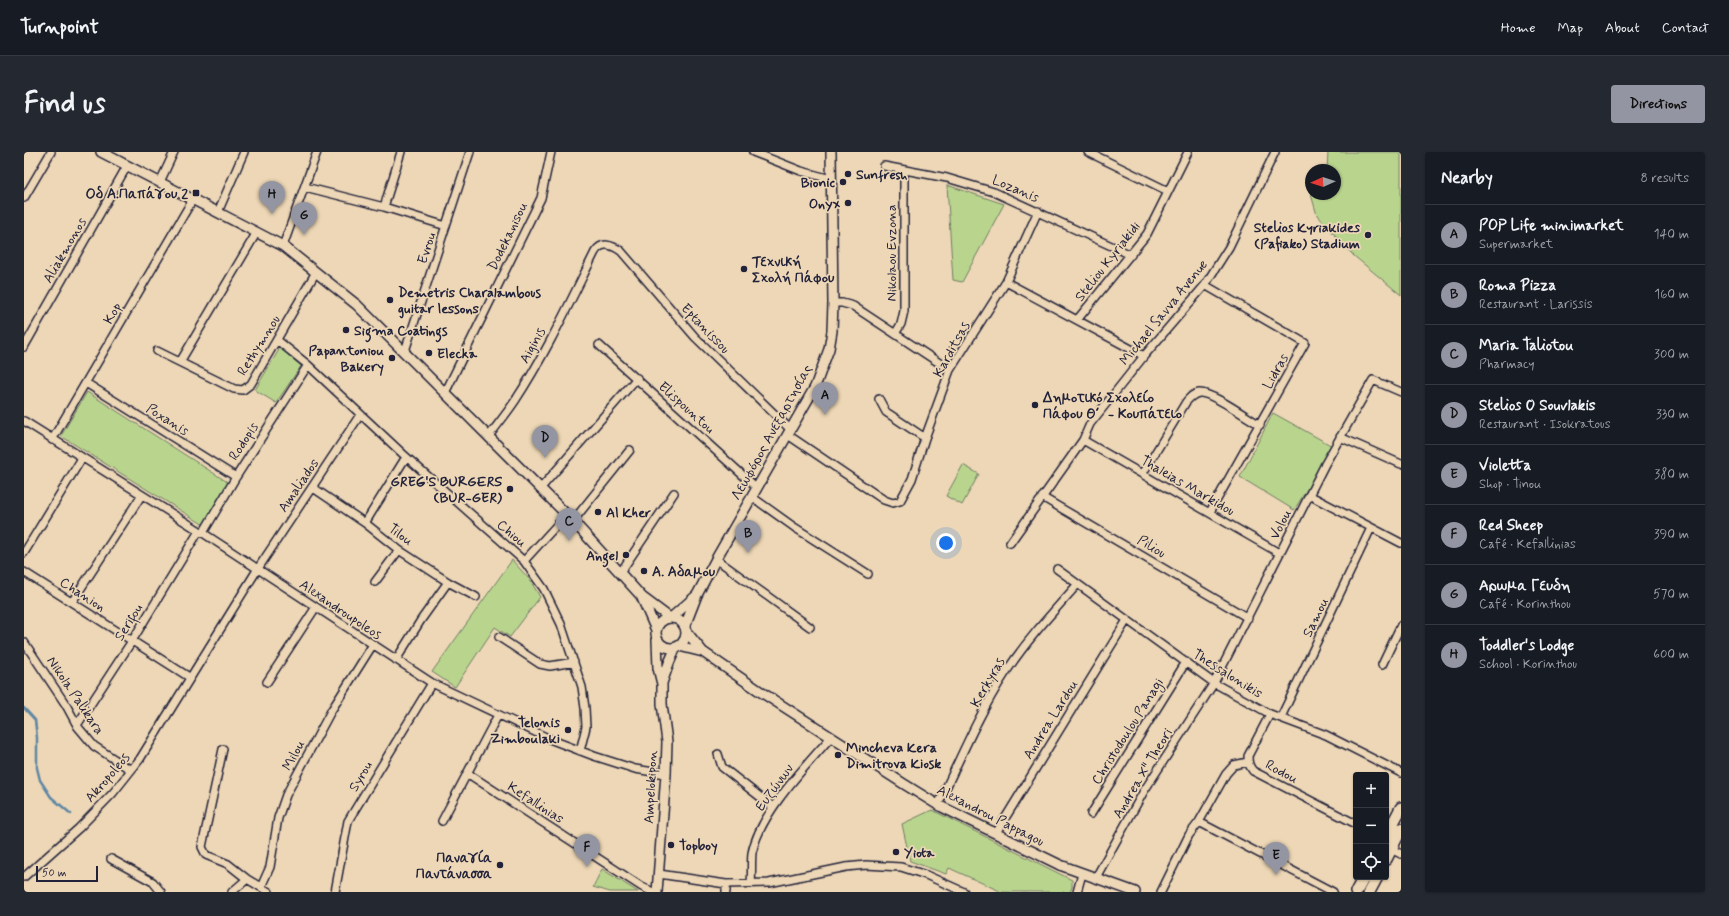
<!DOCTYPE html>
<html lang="en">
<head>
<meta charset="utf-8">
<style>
  body { margin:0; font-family:Mynerve,sans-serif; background:#242831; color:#f1f3f6 }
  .controls { position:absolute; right:12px; bottom:12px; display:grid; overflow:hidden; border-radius:4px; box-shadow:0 1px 3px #0004 }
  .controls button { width:36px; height:36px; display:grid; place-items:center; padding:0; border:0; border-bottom:1px solid #363941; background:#171b24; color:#f1f3f6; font:20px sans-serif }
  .compass { position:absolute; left:1281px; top:12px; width:36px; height:36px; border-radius:50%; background:#171b24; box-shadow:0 1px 3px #0004; rotate:267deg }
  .scale { position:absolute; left:12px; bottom:10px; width:62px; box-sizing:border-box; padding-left:4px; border:2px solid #22223b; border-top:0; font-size:11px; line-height:14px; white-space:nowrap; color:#22223b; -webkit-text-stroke:3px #edd7b6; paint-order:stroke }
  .you { position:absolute; left:922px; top:391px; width:14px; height:14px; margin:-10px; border:3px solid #fff; border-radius:50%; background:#1a73e8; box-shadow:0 0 0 6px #1a73e833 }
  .badge { display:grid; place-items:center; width:26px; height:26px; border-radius:50%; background:#9495a2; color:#111; font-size:13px; font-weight:700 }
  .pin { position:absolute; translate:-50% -33px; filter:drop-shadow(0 1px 2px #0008) }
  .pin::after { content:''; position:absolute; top:21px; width:14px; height:12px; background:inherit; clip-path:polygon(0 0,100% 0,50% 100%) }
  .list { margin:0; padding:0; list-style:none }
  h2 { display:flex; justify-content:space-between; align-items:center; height:52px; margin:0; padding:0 16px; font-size:17px }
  h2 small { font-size:13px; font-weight:400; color:#9ea1a6 }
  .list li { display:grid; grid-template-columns:26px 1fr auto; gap:12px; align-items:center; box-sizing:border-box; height:60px; padding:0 16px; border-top:1px solid #363941 }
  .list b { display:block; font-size:15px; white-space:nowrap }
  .list p { margin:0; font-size:13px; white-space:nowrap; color:#9ea1a6 }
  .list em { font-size:13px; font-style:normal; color:#9ea1a6 }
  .icon { flex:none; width:22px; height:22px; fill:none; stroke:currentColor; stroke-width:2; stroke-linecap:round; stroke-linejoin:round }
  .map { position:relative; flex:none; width:1377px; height:740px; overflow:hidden; border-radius:4px }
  header { display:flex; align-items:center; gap:24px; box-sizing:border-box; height:56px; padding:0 20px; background:#171b24; border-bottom:1px solid #363941 }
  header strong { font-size:19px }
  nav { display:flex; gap:22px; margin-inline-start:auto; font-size:14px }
  .intro { display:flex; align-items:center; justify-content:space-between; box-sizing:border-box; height:96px; padding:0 24px }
  h1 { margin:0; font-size:28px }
  .button { padding:10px 18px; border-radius:4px; background:#9495a2; color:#111; font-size:14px; font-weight:700 }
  main { display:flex; gap:24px; padding:0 24px }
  aside { flex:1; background:#171b24; border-radius:4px; box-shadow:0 1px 3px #0004 }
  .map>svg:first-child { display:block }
  .green { fill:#b9d58d; stroke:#6e7c64 }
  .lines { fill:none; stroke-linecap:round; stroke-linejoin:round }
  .stream { stroke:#6087a4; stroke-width:2.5 }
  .minor-casing { stroke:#22223b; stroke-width:10 }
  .tertiary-casing { stroke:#22223b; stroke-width:12 }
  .primary-casing { stroke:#22223b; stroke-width:14 }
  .minor { stroke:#edd7b6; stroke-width:7 }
  .tertiary { stroke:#edd7b6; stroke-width:9 }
  .primary { stroke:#edd7b6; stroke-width:11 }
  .poi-dot { fill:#22223b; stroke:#edd7b6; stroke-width:1.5 }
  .labels { text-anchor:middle; stroke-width:3.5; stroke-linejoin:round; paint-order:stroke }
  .poi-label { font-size:14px; font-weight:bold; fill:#22223b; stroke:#edd7b6; text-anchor:start }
  .street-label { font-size:14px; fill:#22223b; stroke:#edd7b6 }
</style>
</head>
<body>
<header>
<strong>Turnpoint</strong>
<nav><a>Home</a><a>Map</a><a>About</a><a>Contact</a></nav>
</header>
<div class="intro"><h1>Find us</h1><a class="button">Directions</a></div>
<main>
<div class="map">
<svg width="1377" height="740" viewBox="0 0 1377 740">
  <rect width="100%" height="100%" fill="#edd7b6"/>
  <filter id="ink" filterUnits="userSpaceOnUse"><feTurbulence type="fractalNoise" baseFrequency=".025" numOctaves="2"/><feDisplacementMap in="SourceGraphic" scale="8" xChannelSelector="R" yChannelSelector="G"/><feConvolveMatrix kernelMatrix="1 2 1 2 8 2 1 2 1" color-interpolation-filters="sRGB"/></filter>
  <g filter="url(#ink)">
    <path class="green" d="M1304 0H1377V143L1330 104 1293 63 1286 39 1287 38V42H1311V18H1303Z
      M923 33 980 52 938 130 929 128Z
      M256 196 277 214 252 251 231 238Z
      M63 240 205 331 180 373 37 284Z
      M1249 261 1310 295 1270 358 1216 325Z
      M939 313 955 322 938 353 922 344Z
      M488 408 506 428 516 445 486 485 471 475 431 535 408 520Z
      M908 658 1048 728V735L1046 740H978L925 716 922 722 886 709 878 672Z
      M578 717 614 740H586L569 735Z"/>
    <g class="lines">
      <path class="stream" d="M0 556 11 568 13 586V616L16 628 27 645 47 662"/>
      <g class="minor-casing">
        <path id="minor" d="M729 0 777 19 807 27
          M1064 0 1144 39
          M860 14 923 26 970 40 1107 103
          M136 30 150 0
          M281 35 360 55 422 74
          M0 46 27 0
          M360 55 377 0
          M194 60 220 0
          M259 94 293 0
          M982 130 1120 204
          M1181 133 1281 191 1186 360
          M809 151H818L829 154 926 218
          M1053 168 1123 82 1164 0
          M871 182 877 172 880 159V18
          M253 188 284 213 379 302 500 409 520 437 537 472 558 535 561 556 562 575 556 599
          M575 193 733 336
          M0 195 103 14
          M133 199 210 237 219 238 227 232 292 120
          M381 199 446 0
          M156 210 233 80
          M62 231 212 325
          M421 241 517 46 527 0
          M855 247 862 260 901 286
          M0 269 179 381 408 531 528 588 570 604 611 617 642 622
          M764 283 860 348 869 351 876 349 888 327 901 286 926 218 982 130 1014 59
          M465 284C474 272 483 261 491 249 522 202 546 150 571 100 578 89 588 93 597 99L671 185 767 278
          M1316 285 1377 312
          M28 288 169 47
          M1059 288 1255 401
          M1119 321 1162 250C1166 245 1169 242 1175 241 1186 239 1224 266 1236 273
          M288 335 341 371 375 398 424 430 452 445
          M516 337 613 226
          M1285 343 1377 391
          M728 345 770 375 844 422
          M1018 345 1224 466
          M549 369 606 298
          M341 371 382 305
          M179 381 212 325 284 213
          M986 391 1059 288 1066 272 1120 204 1181 133 1205 95 1251 0
          M0 401 58 306
          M692 407 786 475
          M500 409 542 363
          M1033 417 1190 531 1246 562 1302 583 1377 621
          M0 420 165 525
          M596 421 650 341
          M351 430 375 398
          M48 450 117 344
          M475 485 516 512 526 514 550 510
          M0 490 42 553 54 575 70 594 107 618
          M372 508 397 468 424 430
          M1358 513 1377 473
          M243 530 292 455
          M1246 562 1224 604C1224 611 1225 614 1229 619L1332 672
          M1257 565 1347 376
          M53 573 108 489 175 379
          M199 597 178 695 182 703 204 712 223 727 245 740
          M694 602 698 615 749 655
          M443 621 618 735 629 740
          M914 653C935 609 955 561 982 520 1003 488 1028 461 1053 433
          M1067 662 1162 510
          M418 669 474 563
          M1175 670 1309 740
          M972 681 1103 468
          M1367 697 1377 702
          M87 707 129 730 137 740
          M635 722 702 732 745 731 822 715 842 713 877 715 902 723 940 740
          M0 725 55 676 89 641 116 607 233 418 336 263
          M1071 727 1120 639 1190 531 1301 312 1349 228 1377 240
          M727 731C728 721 727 710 728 701 736 661 781 615 807 585
          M237 735 246 715 254 666 262 643 307 559 348 494
          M208 740 223 727
          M311 740 324 669 408 531
          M702 740V732
          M1053 740 1058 722
          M1137 740 1165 683 1175 670 1202 622 1210 613 1224 610"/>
      </g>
      <g class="tertiary-casing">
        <path id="tertiary" d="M77 0 259 94 333 153 549 369 618 445 646 466
          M618 446 632 478
          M632 481a15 15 0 1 1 30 0a15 15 0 1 1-30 0Z
          M647 466 672 444
          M661 474 673 443 692 407 791 235 805 197 808 179 809 151 807 0
          M662 479 679 500 737 540 880 632 914 653 1036 713 1111 740
          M633 488 634 516 638 532V552L643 590 642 622 633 740
          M655 494 679 500
          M638 531 645 511 652 495"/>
      </g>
      <g class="primary-casing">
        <path id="primary" d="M1362 684 1377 656
          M1362 707 1377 677
          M1332 740 1340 725
          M1345 740 1353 725"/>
      </g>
      <use href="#minor" class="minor"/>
      <use href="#tertiary" class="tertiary"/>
      <use href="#primary" class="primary"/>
    </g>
  </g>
  <g class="poi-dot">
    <circle cx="824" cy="22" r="4"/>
    <circle cx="819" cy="30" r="4"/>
    <rect x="168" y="37" width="8" height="8" rx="2"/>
    <circle cx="824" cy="51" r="4"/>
    <circle cx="1344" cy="83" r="4"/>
    <circle cx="720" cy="117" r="4"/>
    <circle cx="366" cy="148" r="4"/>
    <circle cx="322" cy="178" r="4"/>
    <circle cx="405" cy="201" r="4"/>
    <circle cx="368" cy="206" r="4"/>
    <circle cx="1011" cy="253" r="4"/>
    <circle cx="486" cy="337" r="4"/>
    <circle cx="574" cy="360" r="4"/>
    <circle cx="602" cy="403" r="4"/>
    <circle cx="620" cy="419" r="4"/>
    <circle cx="544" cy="578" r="4"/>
    <circle cx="814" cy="603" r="4"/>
    <circle cx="647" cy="693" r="4"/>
    <circle cx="872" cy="700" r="4"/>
    <circle cx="476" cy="713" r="4"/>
  </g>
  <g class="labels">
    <g class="poi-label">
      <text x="832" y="27">Sunfresh</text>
      <text x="811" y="35" text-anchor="end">Bionic</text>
      <text x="164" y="46" text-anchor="end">Οδ Α.Παπάγου 2</text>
      <text x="816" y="56" text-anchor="end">Onyx</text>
      <text x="1336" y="80" text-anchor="end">Stelios Kyriakides<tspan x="1336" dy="16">(Pafiako) Stadium</tspan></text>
      <text x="728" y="114">Τεχνική<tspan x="728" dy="16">Σχολή Πάφου</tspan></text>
      <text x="374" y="145">Demetris Charalambous<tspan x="374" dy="16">guitar lessons</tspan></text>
      <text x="330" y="183">Sigma Coatings</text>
      <text x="360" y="203" text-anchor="end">Papantoniou<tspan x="360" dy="16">Bakery</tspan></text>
      <text x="413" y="206">Elecka</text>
      <text x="1019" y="250">Δημοτικό Σχολείο<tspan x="1019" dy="16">Πάφου Θ΄ - Κουπάτειο</tspan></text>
      <text x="478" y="334" text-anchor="end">GREG'S BURGERS<tspan x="478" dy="16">(BUR-GER)</tspan></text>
      <text x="582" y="365">Al Kher</text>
      <text x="594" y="408" text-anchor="end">Angel</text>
      <text x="628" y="424">Α. Αδαμου</text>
      <text x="536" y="575" text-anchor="end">Telonis<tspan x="536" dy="16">Zimboulaki</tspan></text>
      <text x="822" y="600">Mincheva Kera<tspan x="822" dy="16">Dimitrova Kiosk</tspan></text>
      <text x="655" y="698">Topboy</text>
      <text x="880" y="705">Yiota</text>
      <text x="468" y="710" text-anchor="end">Παναγία<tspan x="468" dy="16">Παντάνασσα</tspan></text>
    </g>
    <g class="street-label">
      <text transform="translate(992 36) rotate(23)" y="5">Lozanis</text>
      <text transform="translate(483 84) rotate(-64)" y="5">Dodekanisou</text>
      <text transform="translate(402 96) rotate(-72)" y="5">Evrou</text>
      <text transform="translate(40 98) rotate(-60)" y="5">Aliakmonos</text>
      <text transform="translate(867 101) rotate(-90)" y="5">Nikolaou Evzona</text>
      <text transform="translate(1083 109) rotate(-52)" y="5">Steliou Kyriakidi</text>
      <text transform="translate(1139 160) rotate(-51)" y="5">Michael Savva Avenue</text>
      <text transform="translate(88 161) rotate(-60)" y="5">Kop</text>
      <text transform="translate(682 176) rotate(46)" y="5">Eptanissou</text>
      <text transform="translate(234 193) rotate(-58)" y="5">Rethymnou</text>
      <text transform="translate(508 193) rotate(-61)" y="5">Aiginis</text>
      <text transform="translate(927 197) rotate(-61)" y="5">Karditsas</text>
      <text transform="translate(1251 219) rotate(-61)" y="5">Lidras</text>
      <text transform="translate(663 255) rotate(42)" y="5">Elispountou</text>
      <text transform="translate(144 267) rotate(32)" y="5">Poxanis</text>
      <text transform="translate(747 280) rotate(-61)" y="5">Λεωφόρος Ανεξαρτησίας</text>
      <text transform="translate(219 289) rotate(-57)" y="5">Rodopis</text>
      <text transform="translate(274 333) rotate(-56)" y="5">Amaliados</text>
      <text transform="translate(1164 333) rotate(30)" y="5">Thaleias Markidou</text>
      <text transform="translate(1256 372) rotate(-63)" y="5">Volou</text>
      <text transform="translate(488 381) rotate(41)" y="5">Chiou</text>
      <text transform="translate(377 382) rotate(37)" y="5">Tilou</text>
      <text transform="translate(1128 394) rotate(31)" y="5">Piliou</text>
      <text transform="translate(59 442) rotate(33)" y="5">Chanion</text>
      <text transform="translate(317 457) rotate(34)" y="5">Alexandroupoleos</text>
      <text transform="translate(1291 465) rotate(-64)" y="5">Samou</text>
      <text transform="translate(104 470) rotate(-58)" y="5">Serifou</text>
      <text transform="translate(1204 521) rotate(32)" y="5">Thessalonikis</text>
      <text transform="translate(963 530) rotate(-60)" y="5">Kerkyras</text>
      <text transform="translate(52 543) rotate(56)" y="5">Nikola Palikara</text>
      <text transform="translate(1026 567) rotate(-58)" y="5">Andrea Lardou</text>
      <text transform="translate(1103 579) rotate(-58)" y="5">Christodoulou Panagi</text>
      <text transform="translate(269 603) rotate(-62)" y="5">Milou</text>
      <text transform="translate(1258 619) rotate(28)" y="5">Rodou</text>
      <text transform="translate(1118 621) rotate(-59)" y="5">Andrea X" Theori</text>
      <text transform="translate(336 624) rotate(-59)" y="5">Syrou</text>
      <text transform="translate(83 625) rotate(-49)" y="5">Akropoleos</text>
      <text transform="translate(626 635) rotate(-87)" y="5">Ampelokipon</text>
      <text transform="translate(750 635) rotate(-54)" y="5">Ευζώνων</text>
      <text transform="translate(512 650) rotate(33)" y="5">Kefallinias</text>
      <text transform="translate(967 663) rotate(27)" y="5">Alexandrou Pappagou</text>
    </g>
  </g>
</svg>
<div class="controls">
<button>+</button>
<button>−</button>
<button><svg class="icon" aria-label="locate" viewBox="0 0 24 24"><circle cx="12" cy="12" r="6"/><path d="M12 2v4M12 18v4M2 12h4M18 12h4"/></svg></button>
</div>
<svg class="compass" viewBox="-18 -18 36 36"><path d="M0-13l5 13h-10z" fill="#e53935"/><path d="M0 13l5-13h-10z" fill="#9ea1a6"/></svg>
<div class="scale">50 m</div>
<div class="you"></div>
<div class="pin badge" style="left:801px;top:263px">A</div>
<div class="pin badge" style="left:724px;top:401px">B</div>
<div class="pin badge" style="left:545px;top:389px">C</div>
<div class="pin badge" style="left:521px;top:306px">D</div>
<div class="pin badge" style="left:1252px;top:723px">E</div>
<div class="pin badge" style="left:563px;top:715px">F</div>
<div class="pin badge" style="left:280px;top:83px">G</div>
<div class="pin badge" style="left:248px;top:62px">H</div>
</div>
<aside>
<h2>Nearby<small>8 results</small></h2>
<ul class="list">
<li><span class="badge">A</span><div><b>POP Life minimarket</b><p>Supermarket</p></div><em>140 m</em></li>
<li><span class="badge">B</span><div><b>Roma Pizza</b><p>Restaurant · Larissis</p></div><em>160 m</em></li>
<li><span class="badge">C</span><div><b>Maria Taliotou</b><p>Pharmacy</p></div><em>300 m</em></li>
<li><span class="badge">D</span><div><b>Stelios O Souvlakis</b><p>Restaurant · Isokratous</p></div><em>330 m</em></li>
<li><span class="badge">E</span><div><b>Violetta</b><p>Shop · Tinou</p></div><em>380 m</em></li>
<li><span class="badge">F</span><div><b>Red Sheep</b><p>Café · Kefallinias</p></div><em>390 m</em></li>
<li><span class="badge">G</span><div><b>Αρωμα Γευδη</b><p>Café · Korinthou</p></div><em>570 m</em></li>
<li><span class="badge">H</span><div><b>Toddler's Lodge</b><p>School · Korinthou</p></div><em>600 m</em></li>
</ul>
</aside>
</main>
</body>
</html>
